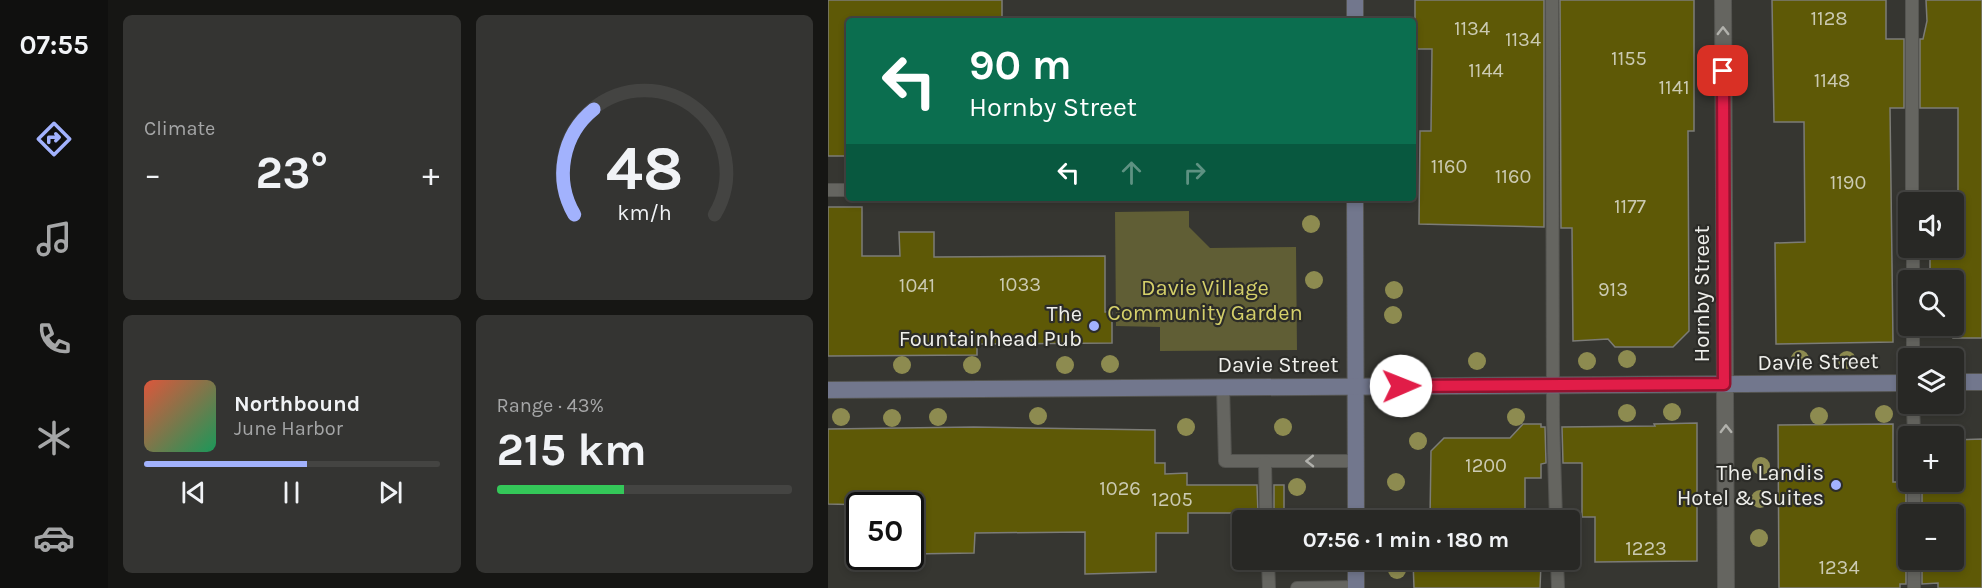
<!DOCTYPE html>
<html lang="en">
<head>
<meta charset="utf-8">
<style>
  :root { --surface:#282825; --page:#343432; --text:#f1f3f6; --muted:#a5a6a7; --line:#444442; --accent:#a2b2fd }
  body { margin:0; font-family:Karla,sans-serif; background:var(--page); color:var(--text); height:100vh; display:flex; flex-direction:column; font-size:22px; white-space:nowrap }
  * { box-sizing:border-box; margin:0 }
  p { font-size:20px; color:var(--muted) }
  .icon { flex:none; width:33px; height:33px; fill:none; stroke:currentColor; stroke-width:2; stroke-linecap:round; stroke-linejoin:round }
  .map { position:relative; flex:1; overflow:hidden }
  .side { display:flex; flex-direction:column; gap:15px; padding:15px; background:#161614; width:720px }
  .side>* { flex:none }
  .guide { position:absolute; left:18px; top:18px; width:570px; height:183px; border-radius:6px; box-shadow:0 3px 9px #0003,0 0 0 2px var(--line); background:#0b6e4f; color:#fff; overflow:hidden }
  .fabs { position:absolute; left:1070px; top:192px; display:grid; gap:12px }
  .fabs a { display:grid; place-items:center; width:66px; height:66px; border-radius:6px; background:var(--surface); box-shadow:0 3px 9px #0003,0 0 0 2px var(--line); font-size:30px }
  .speed { position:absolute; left:18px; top:492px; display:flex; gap:12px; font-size:30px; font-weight:700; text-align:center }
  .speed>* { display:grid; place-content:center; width:78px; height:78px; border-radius:50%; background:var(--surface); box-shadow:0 3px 9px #0003,0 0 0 2px var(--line); line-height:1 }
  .speed .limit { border:3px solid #111; border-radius:9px; background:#fff; color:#111 }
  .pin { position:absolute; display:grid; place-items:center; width:51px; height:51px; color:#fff; margin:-26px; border-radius:12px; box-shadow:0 3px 9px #0006 }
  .me { position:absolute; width:66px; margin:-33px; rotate:89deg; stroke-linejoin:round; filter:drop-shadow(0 0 4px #0008) }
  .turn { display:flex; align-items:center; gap:21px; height:126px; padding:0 24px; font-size:27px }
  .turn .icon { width:78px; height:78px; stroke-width:2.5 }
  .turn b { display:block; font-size:42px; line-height:51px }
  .lanes { display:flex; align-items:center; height:57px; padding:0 24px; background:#0003; justify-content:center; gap:30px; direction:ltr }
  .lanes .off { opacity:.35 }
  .big { font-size:45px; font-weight:700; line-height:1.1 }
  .side .card { flex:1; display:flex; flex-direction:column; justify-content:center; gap:9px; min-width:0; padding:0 21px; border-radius:9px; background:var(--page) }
  .side .dial { align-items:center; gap:0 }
  .dial svg { height:156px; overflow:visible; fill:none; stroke:var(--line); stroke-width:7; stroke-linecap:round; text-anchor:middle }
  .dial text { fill:var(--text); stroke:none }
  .song { display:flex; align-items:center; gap:18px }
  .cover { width:72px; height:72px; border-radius:9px; background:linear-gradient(135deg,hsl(10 70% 55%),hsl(150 70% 35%)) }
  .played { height:6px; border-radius:3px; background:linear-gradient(90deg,var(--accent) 55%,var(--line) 55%) }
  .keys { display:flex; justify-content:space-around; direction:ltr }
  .heat { display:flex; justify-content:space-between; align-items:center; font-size:33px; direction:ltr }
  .charge { height:9px; border-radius:4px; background:linear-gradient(90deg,#34c759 43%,var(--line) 0) }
  .side .tiles { flex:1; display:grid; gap:15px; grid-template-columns:repeat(2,1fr) }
  .trip { position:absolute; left:404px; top:510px; width:348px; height:60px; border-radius:6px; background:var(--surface); box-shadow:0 3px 9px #0003,0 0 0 2px var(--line); font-weight:700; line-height:60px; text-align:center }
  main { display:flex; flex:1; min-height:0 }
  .menu { display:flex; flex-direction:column; width:108px; justify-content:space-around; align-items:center; background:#10100f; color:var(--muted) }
  .menu .icon { width:42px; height:42px }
  .menu .active { color:var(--accent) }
  .menu b { font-size:27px; color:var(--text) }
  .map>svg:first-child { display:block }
  .green { fill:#605e35 }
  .building { fill:#5e5906; stroke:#7c7c77; stroke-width:1.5 }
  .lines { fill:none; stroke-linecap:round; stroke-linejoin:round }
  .service-casing { stroke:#545450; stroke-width:14 }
  .tertiary-casing { stroke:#545450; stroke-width:18 }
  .secondary-casing { stroke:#545450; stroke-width:18 }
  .service { stroke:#656560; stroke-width:12 }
  .tertiary { stroke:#656560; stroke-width:16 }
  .secondary { stroke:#72778d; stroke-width:16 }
  .tree { fill:#8d8b50 }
  .oneway { stroke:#b1b1ac }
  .route-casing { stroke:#92132f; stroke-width:15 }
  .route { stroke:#e11d48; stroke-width:10 }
  .poi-dot { fill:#a2b2fd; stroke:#2c2c28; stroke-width:2 }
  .labels { text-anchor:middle; stroke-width:4.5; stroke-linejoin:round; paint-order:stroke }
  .number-label { font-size:20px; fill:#cbcab2 }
  .park-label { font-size:22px; fill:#d5d06a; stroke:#2c2c28 }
  .street-label { font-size:22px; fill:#efefeb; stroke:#2c2c28 }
  .poi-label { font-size:22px; fill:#efefeb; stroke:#2c2c28; text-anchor:end }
</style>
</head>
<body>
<main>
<nav class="menu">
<b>07:55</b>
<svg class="icon active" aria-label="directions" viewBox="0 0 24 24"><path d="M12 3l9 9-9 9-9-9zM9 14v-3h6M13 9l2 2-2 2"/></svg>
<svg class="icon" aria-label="music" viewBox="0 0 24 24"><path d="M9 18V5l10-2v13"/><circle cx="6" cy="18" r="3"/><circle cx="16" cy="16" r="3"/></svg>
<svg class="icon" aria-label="phone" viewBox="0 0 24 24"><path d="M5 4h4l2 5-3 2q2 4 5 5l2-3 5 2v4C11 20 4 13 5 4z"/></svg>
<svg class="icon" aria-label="climate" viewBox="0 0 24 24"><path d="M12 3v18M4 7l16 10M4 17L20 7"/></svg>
<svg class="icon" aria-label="car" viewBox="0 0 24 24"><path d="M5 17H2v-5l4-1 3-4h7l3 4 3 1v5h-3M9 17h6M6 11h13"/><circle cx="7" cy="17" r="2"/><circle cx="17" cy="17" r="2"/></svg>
</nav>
<section class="side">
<div class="tiles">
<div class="card"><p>Climate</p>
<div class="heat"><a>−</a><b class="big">23°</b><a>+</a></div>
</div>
<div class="card dial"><svg viewBox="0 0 100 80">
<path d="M14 69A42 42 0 1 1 86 69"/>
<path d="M14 69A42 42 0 0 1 24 15" stroke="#a2b2fd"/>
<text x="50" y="56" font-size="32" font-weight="700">48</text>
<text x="50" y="72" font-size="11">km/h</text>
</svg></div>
<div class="card">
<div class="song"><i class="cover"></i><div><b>Northbound</b><p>June Harbor</p></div></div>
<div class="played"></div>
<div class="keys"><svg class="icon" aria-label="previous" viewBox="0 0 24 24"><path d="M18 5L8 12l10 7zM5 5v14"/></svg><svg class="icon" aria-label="pause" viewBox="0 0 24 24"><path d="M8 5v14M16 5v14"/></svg><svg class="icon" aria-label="next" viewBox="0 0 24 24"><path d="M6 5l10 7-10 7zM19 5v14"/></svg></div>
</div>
<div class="card"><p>Range · 43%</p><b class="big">215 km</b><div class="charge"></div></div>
</div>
</section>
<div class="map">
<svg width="1154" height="588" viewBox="0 0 1154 588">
  <rect width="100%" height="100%" fill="#363631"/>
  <!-- green -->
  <polygon class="green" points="361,211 361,227 382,248 468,247 469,350 332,351 332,327 288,326 287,212"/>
  <!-- building -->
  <g class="building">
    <polygon points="0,0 174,0 174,21 21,21 21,156 0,156"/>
    <polygon points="587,0 716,0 716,227 591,224 592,131 603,131 604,49 587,49"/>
    <polygon points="732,0 866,0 866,131 860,131 861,331 845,347 787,347 780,339 745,341 744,228 733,228"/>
    <polygon points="944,0 1058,0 1058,39 1076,39 1076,108 1062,108 1065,342 948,344 947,243 977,242 976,122 946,122"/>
    <polygon points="1098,0 1154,0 1154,338 1125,338 1125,280 1102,280 1102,248 1125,248 1125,238 1130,238 1130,108 1092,108 1092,39 1095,39 1099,21"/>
    <polygon points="0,207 34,207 34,256 72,256 71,232 106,232 106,257 277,256 277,312 284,312 284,343 149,344 149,355 0,356"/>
    <polygon points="869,423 869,561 767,562 767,517 754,517 754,463 735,463 734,427 827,426 826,424"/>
    <polygon points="695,424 713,424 713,427 717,427 718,463 713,464 713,478 697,478 697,520 602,520 603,451 616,438 682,438"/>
    <polygon points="1065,424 1065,482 1078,482 1078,514 1072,514 1072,560 1078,560 1078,584 1072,584 1072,588 951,588 950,425"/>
    <polygon points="146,427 327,430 327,463 337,463 337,474 359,473 359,485 429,485 430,513 360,513 360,533 328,533 328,572 257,574 257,532 147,533 146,553 82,554 82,506 0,504 0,429"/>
    <polygon points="1154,439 1154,588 1110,588 1110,583 1094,584 1094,560 1125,560 1125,514 1094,514 1094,482 1125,482 1125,440"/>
    <rect x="446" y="485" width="10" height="28"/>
    <polygon points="585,560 685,560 685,563 713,563 712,588 586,588"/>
  </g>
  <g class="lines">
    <!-- service casing -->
    <g class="service-casing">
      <g id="service">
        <polyline points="724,0 725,419 728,520"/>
        <polyline points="1084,0 1084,202"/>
        <polyline points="0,190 21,190"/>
        <polyline points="1085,248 1085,280"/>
        <polyline points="1085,326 1085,358"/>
        <polyline points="395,387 397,461 528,461"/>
        <polyline points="1085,404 1086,436"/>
        <polyline points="437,462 438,520"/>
        <polyline points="1086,482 1086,514"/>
        <polyline points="440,560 441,588"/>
        <polyline points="729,560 730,588"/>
        <polyline points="1086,560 1086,588"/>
        <polyline points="469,588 529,587"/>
      </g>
    </g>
    <!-- tertiary casing -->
    <g class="tertiary-casing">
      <polyline id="tertiary" points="895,0 898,588"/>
    </g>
    <!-- secondary casing -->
    <g class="secondary-casing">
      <g id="secondary">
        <polyline points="527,0 527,21"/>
        <polyline points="527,198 528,520"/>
        <polyline points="1125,382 1154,382"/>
        <polyline points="0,390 1080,383"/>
        <polyline points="528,560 528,588"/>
      </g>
    </g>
    <!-- service -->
    <use href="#service" class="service"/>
    <!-- tertiary -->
    <use href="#tertiary" class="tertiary"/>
    <!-- secondary -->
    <use href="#secondary" class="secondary"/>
  </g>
  <!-- trees -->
  <g class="tree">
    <circle cx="483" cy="224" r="9"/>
    <circle cx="486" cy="280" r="9"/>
    <circle cx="566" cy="290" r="9"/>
    <circle cx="565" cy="315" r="9"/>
    <circle cx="799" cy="359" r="9"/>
    <circle cx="972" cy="359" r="9"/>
    <circle cx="1019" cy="360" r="9"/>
    <circle cx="649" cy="361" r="9"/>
    <circle cx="759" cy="361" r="9"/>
    <circle cx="282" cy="364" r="9"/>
    <circle cx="74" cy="365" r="9"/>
    <circle cx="144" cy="365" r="9"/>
    <circle cx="237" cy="365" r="9"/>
    <circle cx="844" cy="412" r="9"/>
    <circle cx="799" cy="413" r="9"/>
    <circle cx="1056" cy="414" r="9"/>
    <circle cx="210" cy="416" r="9"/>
    <circle cx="991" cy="416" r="9"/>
    <circle cx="13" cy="417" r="9"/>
    <circle cx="110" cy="417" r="9"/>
    <circle cx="688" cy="417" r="9"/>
    <circle cx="64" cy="418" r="9"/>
    <circle cx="358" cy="427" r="9"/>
    <circle cx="455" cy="427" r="9"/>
    <circle cx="590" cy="441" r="9"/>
    <circle cx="933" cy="466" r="9"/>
    <circle cx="568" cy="482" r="9"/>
    <circle cx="469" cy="487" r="9"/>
    <circle cx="932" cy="499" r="9"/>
    <circle cx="931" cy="538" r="9"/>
    <circle cx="569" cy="570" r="9"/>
  </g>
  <!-- one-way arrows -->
  <defs><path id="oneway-chevron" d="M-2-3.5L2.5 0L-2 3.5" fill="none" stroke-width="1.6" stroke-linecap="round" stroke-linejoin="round" transform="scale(1.5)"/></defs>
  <g class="oneway">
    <use href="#oneway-chevron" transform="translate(895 31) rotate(-90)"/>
    <use href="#oneway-chevron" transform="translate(898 429) rotate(-91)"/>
    <use href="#oneway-chevron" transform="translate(482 461) rotate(179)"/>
  </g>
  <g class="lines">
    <!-- route casing -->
    <g class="route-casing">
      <polyline id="route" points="573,386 896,384 895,71"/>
    </g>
    <!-- route -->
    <use href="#route" class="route"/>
  </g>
  <!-- markers -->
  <g class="poi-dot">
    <circle cx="266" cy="326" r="6"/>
    <circle cx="1008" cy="485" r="6"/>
  </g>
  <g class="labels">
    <!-- number labels -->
    <g class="number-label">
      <text x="1001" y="25">1128</text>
      <text x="644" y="35">1134</text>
      <text x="695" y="46">1134</text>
      <text x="801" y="65">1155</text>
      <text x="658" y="77">1144</text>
      <text x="1004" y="87">1148</text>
      <text x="846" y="94">1141</text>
      <text x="621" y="173">1160</text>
      <text x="685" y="183">1160</text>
      <text x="1020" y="189">1190</text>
      <text x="802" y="213">1177</text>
      <text x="192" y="291">1033</text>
      <text x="89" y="292">1041</text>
      <text x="785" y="296">913</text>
      <text x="658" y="472">1200</text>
      <text x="292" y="495">1026</text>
      <text x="344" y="506">1205</text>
      <text x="818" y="555">1223</text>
      <text x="1011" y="574">1234</text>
    </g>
    <!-- park labels -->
    <g class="park-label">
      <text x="377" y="295">Davie Village<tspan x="377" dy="25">Community Garden</tspan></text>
    </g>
    <!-- street labels -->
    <g class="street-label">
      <text transform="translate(873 294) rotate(-90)" y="8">Hornby Street</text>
      <text transform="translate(990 361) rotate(-1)" y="8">Davie Street</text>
      <text x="450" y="372">Davie Street</text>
    </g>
    <!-- poi labels -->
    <g class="poi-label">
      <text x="254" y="321">The<tspan x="254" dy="25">Fountainhead Pub</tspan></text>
      <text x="996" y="480">The Landis<tspan x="996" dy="25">Hotel &amp; Suites</tspan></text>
    </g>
  </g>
</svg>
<div class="fabs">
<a><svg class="icon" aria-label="sound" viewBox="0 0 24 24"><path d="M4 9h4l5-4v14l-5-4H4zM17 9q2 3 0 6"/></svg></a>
<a><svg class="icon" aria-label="search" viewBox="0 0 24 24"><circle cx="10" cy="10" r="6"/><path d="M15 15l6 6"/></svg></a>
<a><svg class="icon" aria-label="layers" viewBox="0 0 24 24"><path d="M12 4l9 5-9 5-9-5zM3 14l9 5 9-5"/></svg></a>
<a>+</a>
<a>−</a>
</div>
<div class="speed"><div class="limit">50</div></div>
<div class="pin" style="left:895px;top:71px;background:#d93025"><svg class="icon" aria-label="arrive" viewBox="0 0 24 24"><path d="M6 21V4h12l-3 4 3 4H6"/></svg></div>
<svg class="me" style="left:573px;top:386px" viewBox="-20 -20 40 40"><circle r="19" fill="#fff"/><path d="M0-13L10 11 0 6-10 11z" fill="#e11d48"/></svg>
<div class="trip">07:56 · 1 min · 180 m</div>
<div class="guide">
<div class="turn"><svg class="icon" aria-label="left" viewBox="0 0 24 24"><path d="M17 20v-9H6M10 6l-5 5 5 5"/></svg><div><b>90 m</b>Hornby Street</div></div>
<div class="lanes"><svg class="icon" aria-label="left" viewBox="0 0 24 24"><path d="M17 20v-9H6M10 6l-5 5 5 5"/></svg><svg class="icon off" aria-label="ahead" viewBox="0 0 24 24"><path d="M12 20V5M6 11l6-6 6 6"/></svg><svg class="icon off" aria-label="right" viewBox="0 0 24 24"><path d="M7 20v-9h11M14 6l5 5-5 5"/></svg></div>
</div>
</div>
</main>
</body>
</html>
